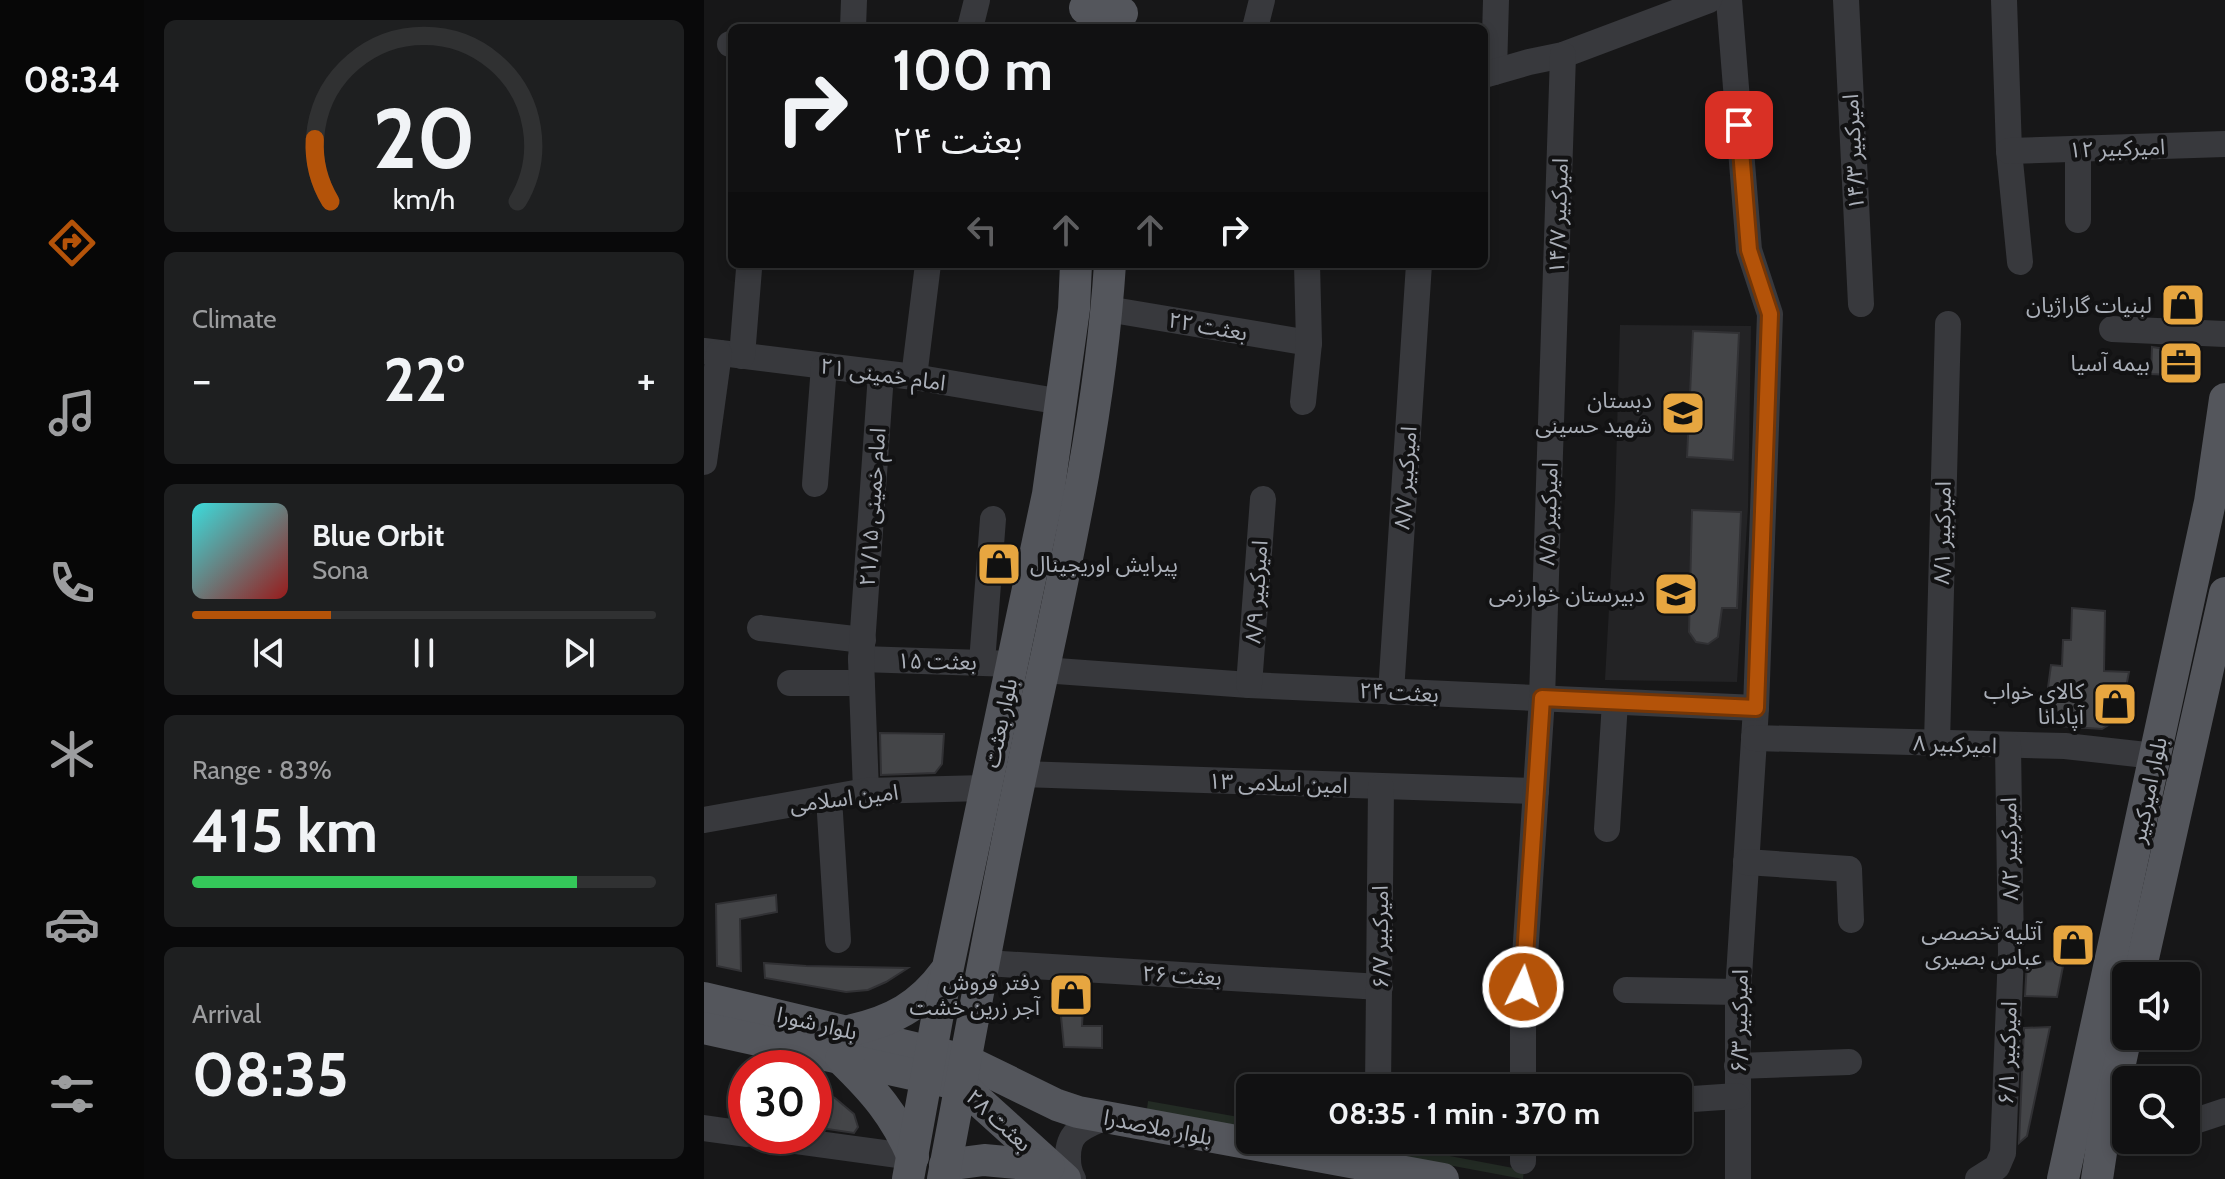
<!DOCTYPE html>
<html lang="en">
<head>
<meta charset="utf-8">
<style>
  :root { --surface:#111112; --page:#1e1f20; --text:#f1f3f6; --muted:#9c9d9f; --line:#303132; --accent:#b45309 }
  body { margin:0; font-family:Cabin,"Noto Sans Arabic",sans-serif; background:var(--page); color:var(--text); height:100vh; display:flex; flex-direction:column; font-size:30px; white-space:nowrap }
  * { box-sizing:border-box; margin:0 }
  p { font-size:26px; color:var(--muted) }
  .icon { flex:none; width:44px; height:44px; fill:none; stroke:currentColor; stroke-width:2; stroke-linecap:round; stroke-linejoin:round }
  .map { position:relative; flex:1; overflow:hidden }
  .sheet { display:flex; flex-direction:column; gap:20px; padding:20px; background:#09090a; width:560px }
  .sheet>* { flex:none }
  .top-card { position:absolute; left:24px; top:24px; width:760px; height:244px; border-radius:12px; box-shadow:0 4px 12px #0003,0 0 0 2px var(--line); background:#111112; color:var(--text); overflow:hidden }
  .fabs { position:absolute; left:1408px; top:962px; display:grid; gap:16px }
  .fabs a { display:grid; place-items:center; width:88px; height:88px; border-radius:12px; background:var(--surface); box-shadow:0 4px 12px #0003,0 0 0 2px var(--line); font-size:40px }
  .speed { position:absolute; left:24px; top:1050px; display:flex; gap:16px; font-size:40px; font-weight:700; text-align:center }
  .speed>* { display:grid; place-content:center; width:104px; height:104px; border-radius:50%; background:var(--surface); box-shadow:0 4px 12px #0003,0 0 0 2px var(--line); line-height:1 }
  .speed .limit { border:12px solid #d22; background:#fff; color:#111 }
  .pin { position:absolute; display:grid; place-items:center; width:68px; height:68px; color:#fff; margin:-34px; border-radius:16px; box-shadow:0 4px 12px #0006 }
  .me { position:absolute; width:88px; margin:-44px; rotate:4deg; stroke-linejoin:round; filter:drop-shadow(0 0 6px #0008) }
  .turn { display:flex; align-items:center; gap:28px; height:168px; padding:0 32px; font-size:36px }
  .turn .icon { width:104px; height:104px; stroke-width:2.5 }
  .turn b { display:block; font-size:56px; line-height:68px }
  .lanes { display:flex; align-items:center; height:76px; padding:0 32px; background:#0003; justify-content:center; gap:40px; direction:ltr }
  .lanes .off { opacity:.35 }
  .big { font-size:60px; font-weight:700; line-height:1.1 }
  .sheet .widget { flex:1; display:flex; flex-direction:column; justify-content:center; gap:12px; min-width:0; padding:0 28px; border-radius:12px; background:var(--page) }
  .sheet .dial { align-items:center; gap:0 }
  .dial svg { height:208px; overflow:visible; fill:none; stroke:var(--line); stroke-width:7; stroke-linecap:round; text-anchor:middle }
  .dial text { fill:var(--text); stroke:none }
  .song { display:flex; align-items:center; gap:24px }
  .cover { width:96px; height:96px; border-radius:12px; background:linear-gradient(135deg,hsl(180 70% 55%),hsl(0 70% 35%)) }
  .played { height:8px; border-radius:4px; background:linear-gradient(90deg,var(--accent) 30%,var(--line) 30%) }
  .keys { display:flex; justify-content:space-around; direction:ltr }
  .heat { display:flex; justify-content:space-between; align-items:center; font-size:44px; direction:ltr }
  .charge { height:12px; border-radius:6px; background:linear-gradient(90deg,#34c759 83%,var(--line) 0) }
  .trip { position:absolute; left:532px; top:1074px; width:456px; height:80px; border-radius:12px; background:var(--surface); box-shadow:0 4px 12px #0003,0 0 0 2px var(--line); font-weight:700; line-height:80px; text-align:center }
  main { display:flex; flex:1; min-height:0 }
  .tab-bar { display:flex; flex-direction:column; width:144px; justify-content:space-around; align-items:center; background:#070707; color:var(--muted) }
  .tab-bar .icon { width:56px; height:56px }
  .tab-bar .on { color:var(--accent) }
  .tab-bar b { font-size:36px; color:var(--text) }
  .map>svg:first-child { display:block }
  .built { fill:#232325 }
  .green { fill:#232b24 }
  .building { fill:#444548; stroke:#313134; stroke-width:2 }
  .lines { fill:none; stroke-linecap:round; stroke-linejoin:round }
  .minor { stroke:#38393d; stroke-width:26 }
  .major { stroke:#54565c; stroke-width:32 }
  .route-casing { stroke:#753606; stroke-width:20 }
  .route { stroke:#b45309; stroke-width:14 }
  .labels { text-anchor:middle; stroke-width:8; stroke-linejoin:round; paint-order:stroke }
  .street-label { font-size:22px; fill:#aaafb8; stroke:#121213 }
  .poi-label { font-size:22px; fill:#aaafb8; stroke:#121213; text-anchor:end }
</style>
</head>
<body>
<main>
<nav class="tab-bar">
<b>08:34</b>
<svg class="icon on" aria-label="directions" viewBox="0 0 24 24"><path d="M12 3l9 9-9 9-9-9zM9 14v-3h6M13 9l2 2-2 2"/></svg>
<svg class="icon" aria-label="music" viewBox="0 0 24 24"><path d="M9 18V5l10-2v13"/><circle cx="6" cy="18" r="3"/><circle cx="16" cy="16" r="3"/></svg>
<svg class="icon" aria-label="phone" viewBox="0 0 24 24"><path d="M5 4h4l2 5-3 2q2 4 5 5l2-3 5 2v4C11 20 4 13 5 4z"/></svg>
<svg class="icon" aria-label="climate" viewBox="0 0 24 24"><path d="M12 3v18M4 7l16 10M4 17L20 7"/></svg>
<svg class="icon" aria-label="car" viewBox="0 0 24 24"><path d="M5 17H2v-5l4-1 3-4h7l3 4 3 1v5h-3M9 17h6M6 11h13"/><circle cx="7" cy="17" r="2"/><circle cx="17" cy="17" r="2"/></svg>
<svg class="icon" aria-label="filters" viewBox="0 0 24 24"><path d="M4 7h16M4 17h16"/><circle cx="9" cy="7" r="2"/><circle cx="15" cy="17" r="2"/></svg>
</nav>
<section class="sheet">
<div class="widget dial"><svg viewBox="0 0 100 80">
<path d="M14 69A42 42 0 1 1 86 69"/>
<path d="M14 69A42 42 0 0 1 8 45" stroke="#b45309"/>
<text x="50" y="56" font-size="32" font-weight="700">20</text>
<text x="50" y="72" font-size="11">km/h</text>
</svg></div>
<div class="widget"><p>Climate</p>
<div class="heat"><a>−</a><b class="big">22°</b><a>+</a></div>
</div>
<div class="widget">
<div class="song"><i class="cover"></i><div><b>Blue Orbit</b><p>Sona</p></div></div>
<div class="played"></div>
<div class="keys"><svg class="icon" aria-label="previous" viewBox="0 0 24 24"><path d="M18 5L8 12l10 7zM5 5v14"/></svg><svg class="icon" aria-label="pause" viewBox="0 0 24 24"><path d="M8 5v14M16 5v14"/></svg><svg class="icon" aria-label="next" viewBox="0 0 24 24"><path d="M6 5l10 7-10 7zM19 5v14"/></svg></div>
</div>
<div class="widget"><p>Range · 83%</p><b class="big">415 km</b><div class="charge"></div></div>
<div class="widget"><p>Arrival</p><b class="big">08:35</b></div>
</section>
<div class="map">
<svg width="1521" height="1179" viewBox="0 0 1521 1179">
  <rect width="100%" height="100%" fill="#171718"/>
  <!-- built -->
  <polygon class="built" points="916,325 1047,326 1044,508 1033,682 901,680 911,501"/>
  <!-- green -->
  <g class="green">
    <polygon points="444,1101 546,1119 546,1128 443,1109"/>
    <polygon points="682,1144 820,1170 819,1179 680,1153"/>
  </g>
  <!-- building -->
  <g class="building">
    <polygon points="989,331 1035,333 1029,460 983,457"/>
    <polygon points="1448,347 1482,352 1485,359 1486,376 1447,374"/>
    <polygon points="988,510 1037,512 1033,608 1018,608 1014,637 1004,644 992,642 985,632"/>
    <polygon points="1368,608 1401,611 1400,671 1425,672 1416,718 1398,729 1339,725 1347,665 1358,666 1359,640 1367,640"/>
    <polygon points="176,733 240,734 238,764 231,773 177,775"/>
    <polygon points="72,895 73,912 36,919 37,971 13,966 12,904"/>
    <polygon points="1360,961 1353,997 1321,996 1323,962"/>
    <polygon points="60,963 102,966 204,968 182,982 164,990 142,992 61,978"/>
    <polygon points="354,986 380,987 378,1026 398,1026 398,1048 360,1047"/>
    <polygon points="1346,1027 1323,1136 1315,1143 1320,1028"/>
    <polygon points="110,1087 131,1098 150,1114 154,1127 150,1133 110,1127"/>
  </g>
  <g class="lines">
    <!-- minor -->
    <g class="minor">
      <polyline points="1025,0 1045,250 1066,314 1052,708 1034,992 1034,1179"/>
      <polyline points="1142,0 1157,304"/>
      <polyline points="1300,0 1305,151 1316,262"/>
      <polyline points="149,28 150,0"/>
      <polyline points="266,28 273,0"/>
      <polyline points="551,28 558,0"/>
      <polyline points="26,44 28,44"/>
      <polyline points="790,72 792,0"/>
      <polyline points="780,75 825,62 859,55 1005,0"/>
      <polyline points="1374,149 1374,220"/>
      <polyline points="1305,151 1521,144"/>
      <polyline points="403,309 605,343"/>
      <polyline points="1408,329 1521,334"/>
      <polyline points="0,351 210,377 358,402"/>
      <polyline points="38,356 45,269"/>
      <polyline points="210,377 224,264"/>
      <polyline points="599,402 605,343 603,264"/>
      <polyline points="0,462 15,353"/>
      <polyline points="111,484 120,366"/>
      <polyline points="56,628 159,640"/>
      <polyline points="157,659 309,664"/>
      <polyline points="278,662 289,519"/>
      <polyline points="339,670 545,685 1052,708"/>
      <polyline points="86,683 158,683"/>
      <polyline points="545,685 559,499"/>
      <polyline points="687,692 715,264"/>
      <polyline points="1050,738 1361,746 1451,756"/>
      <polyline points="1233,743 1244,324"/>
      <polyline points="317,774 832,791"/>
      <polyline points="162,791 157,659 177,374"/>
      <polyline points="125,798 134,940"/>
      <polyline points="0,820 162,791 281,788"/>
      <polyline points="903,829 911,702"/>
      <polyline points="1042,862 1145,869 1147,920"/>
      <polyline points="281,963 676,987"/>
      <polyline points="922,990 1034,992"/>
      <polyline points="1033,1066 1145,1062"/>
      <polyline points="674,1088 677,787"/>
      <polyline points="819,1088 819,987 838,698 859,55"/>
      <polyline points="974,1100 1033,1096"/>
      <polyline points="1482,1124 1521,1111"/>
      <polyline points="0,1128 42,1134"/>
      <polyline points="56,1136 209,1157"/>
      <polyline points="673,1140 674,1168"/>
      <polyline points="819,1140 819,1161"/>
      <path d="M 369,1179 C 365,1172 364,1167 364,1159 C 363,1131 379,1127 401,1117"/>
      <polyline points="1274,1179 1293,1167 1299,1153 1307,953 1304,745"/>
    </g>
    <!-- major -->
    <g class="major">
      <polyline points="381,8 418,13"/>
      <polyline points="1435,976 1521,593"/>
      <polyline points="0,998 261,1060 353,1105 374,1112 739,1179"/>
      <polyline points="0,1028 257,1085 361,1179"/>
      <path d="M 148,1030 C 188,1021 216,1006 241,972"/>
      <path d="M 137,1059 C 170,1091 191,1115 209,1157"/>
      <polyline points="241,1165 280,1160 345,1166"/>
      <polyline points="204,1179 233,1019 344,494 370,309 372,264"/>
      <path d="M 239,1179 C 265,1043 289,906 318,770 C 353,603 395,435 406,264"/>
      <polyline points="1359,1179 1506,502 1521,399"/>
      <polyline points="1393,1179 1399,1139 1422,1036"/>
    </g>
  </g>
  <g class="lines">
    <!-- route casing -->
    <g class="route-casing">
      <polyline id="route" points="819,987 838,698 1052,708 1066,314 1045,250 1035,125"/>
    </g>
    <!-- route -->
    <use href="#route" class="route"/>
  </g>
  <!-- icons -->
  <defs>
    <g id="shop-square" transform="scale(2.3)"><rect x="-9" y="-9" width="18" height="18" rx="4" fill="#e7a640" stroke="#121213"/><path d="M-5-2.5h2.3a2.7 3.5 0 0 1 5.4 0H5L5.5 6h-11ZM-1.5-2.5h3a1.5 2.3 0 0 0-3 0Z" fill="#111"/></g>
    <g id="office-square" transform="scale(2.3)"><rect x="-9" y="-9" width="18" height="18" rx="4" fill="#e7a640" stroke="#121213"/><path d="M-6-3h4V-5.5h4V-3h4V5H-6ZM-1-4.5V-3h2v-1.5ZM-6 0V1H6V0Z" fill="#111"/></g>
    <g id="school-square" transform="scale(2.3)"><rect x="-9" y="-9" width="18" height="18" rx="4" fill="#e7a640" stroke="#121213"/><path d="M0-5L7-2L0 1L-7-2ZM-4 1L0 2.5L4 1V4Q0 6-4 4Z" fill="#111"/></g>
  </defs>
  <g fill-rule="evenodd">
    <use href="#shop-square" x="1479" y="305"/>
    <use href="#office-square" x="1477" y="363"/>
    <use href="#school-square" x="979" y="413"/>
    <use href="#shop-square" x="295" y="564"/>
    <use href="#school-square" x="972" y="594"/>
    <use href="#shop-square" x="1411" y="704"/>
    <use href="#shop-square" x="1369" y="945"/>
    <use href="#shop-square" x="367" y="995"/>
  </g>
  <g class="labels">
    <!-- street labels -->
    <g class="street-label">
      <text transform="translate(1413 148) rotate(-2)" y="8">امیرکبیر ۱۲</text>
      <text transform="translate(1149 152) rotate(-93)" y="8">امیرکبیر ۱۴/۳</text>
      <text transform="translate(854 216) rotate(-88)" y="8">امیرکبیر ۱۴/۷</text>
      <text transform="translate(504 326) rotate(10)" y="8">بعثت ۲۲</text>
      <text transform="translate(179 374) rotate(8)" y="8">امام خمینی ۲۱</text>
      <text transform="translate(701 478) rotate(-86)" y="8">امیرکبیر ۸/۷</text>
      <text transform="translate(168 507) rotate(-86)" y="8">امام خمینی ۲۱/۱۵</text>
      <text transform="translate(844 514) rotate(-88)" y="8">امیرکبیر ۸/۵</text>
      <text transform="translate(1238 533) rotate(-89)" y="8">امیرکبیر ۸/۱</text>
      <text transform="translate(552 592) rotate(-86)" y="8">امیرکبیر ۸/۹</text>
      <text transform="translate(233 661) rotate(1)" y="8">بعثت ۱۵</text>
      <text transform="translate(695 692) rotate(3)" y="8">بعثت ۲۴</text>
      <text transform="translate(296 723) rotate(-78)" y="8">بلوار بعثت</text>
      <text transform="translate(1251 744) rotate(2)" y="8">امیرکبیر ۸</text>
      <text transform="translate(574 783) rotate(2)" y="8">امین اسلامی ۱۳</text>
      <text transform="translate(1444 790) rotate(-78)" y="8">بلوار امیرکبیر</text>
      <text transform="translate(140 798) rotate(-7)" y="8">امین اسلامی</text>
      <text transform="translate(1305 849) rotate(-91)" y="8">امیرکبیر ۸/۲</text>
      <text transform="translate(676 937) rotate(-90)" y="8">امیرکبیر ۶/۷</text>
      <text transform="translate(478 975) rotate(3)" y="8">بعثت ۲۶</text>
      <text transform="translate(1035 1021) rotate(-89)" y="8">امیرکبیر ۶/۳</text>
      <text transform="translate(113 1023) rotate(13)" y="8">بلوار شورا</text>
      <text transform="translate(1303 1053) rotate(-88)" y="8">امیرکبیر ۶/۱</text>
      <text transform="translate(295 1120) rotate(43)" y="8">بعثت ۲۸</text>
      <text transform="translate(454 1127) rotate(11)" y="8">بلوار ملاصدرا</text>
    </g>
    <!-- poi labels -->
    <g class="poi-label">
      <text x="1448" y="313">لبنیات گاراژیان</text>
      <text x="1446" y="371">بیمه آسیا</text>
      <text x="948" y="408">دبستان<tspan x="948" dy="25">شهید حسینی</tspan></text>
      <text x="326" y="572" text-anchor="start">پیرایش اوریجینال</text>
      <text x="941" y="602">دبیرستان خوارزمی</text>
      <text x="1380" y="699">کالای خواب<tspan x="1380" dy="25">آپادانا</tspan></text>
      <text x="1338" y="940">آتلیه تخصصی<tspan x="1338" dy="25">عباس بصیری</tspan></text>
      <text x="336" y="990">دفتر فروش<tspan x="336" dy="25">آجر زرین خشت</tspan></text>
    </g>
  </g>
</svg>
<div class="fabs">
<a><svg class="icon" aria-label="sound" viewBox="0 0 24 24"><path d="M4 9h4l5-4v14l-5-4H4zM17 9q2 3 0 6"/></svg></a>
<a><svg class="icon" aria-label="search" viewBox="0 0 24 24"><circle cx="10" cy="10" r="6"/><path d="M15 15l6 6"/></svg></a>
</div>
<div class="speed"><div class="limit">30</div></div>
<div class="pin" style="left:1035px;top:125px;background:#d93025"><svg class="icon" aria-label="arrive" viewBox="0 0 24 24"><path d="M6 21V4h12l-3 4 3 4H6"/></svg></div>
<svg class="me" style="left:819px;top:987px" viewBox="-20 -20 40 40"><circle r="17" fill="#b45309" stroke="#fff" stroke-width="3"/><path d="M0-11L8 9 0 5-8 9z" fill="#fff"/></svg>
<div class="trip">08:35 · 1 min · 370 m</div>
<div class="top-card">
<div class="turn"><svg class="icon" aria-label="right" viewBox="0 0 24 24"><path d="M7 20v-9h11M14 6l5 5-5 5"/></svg><div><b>100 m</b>بعثت ۲۴</div></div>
<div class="lanes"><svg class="icon off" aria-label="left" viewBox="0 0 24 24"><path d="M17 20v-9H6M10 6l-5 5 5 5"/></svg><svg class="icon off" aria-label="ahead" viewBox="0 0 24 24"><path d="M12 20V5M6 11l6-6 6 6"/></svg><svg class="icon off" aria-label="ahead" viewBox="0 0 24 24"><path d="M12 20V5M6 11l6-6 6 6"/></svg><svg class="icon" aria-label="right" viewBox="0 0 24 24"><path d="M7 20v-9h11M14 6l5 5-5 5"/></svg></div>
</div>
</div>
</main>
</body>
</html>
